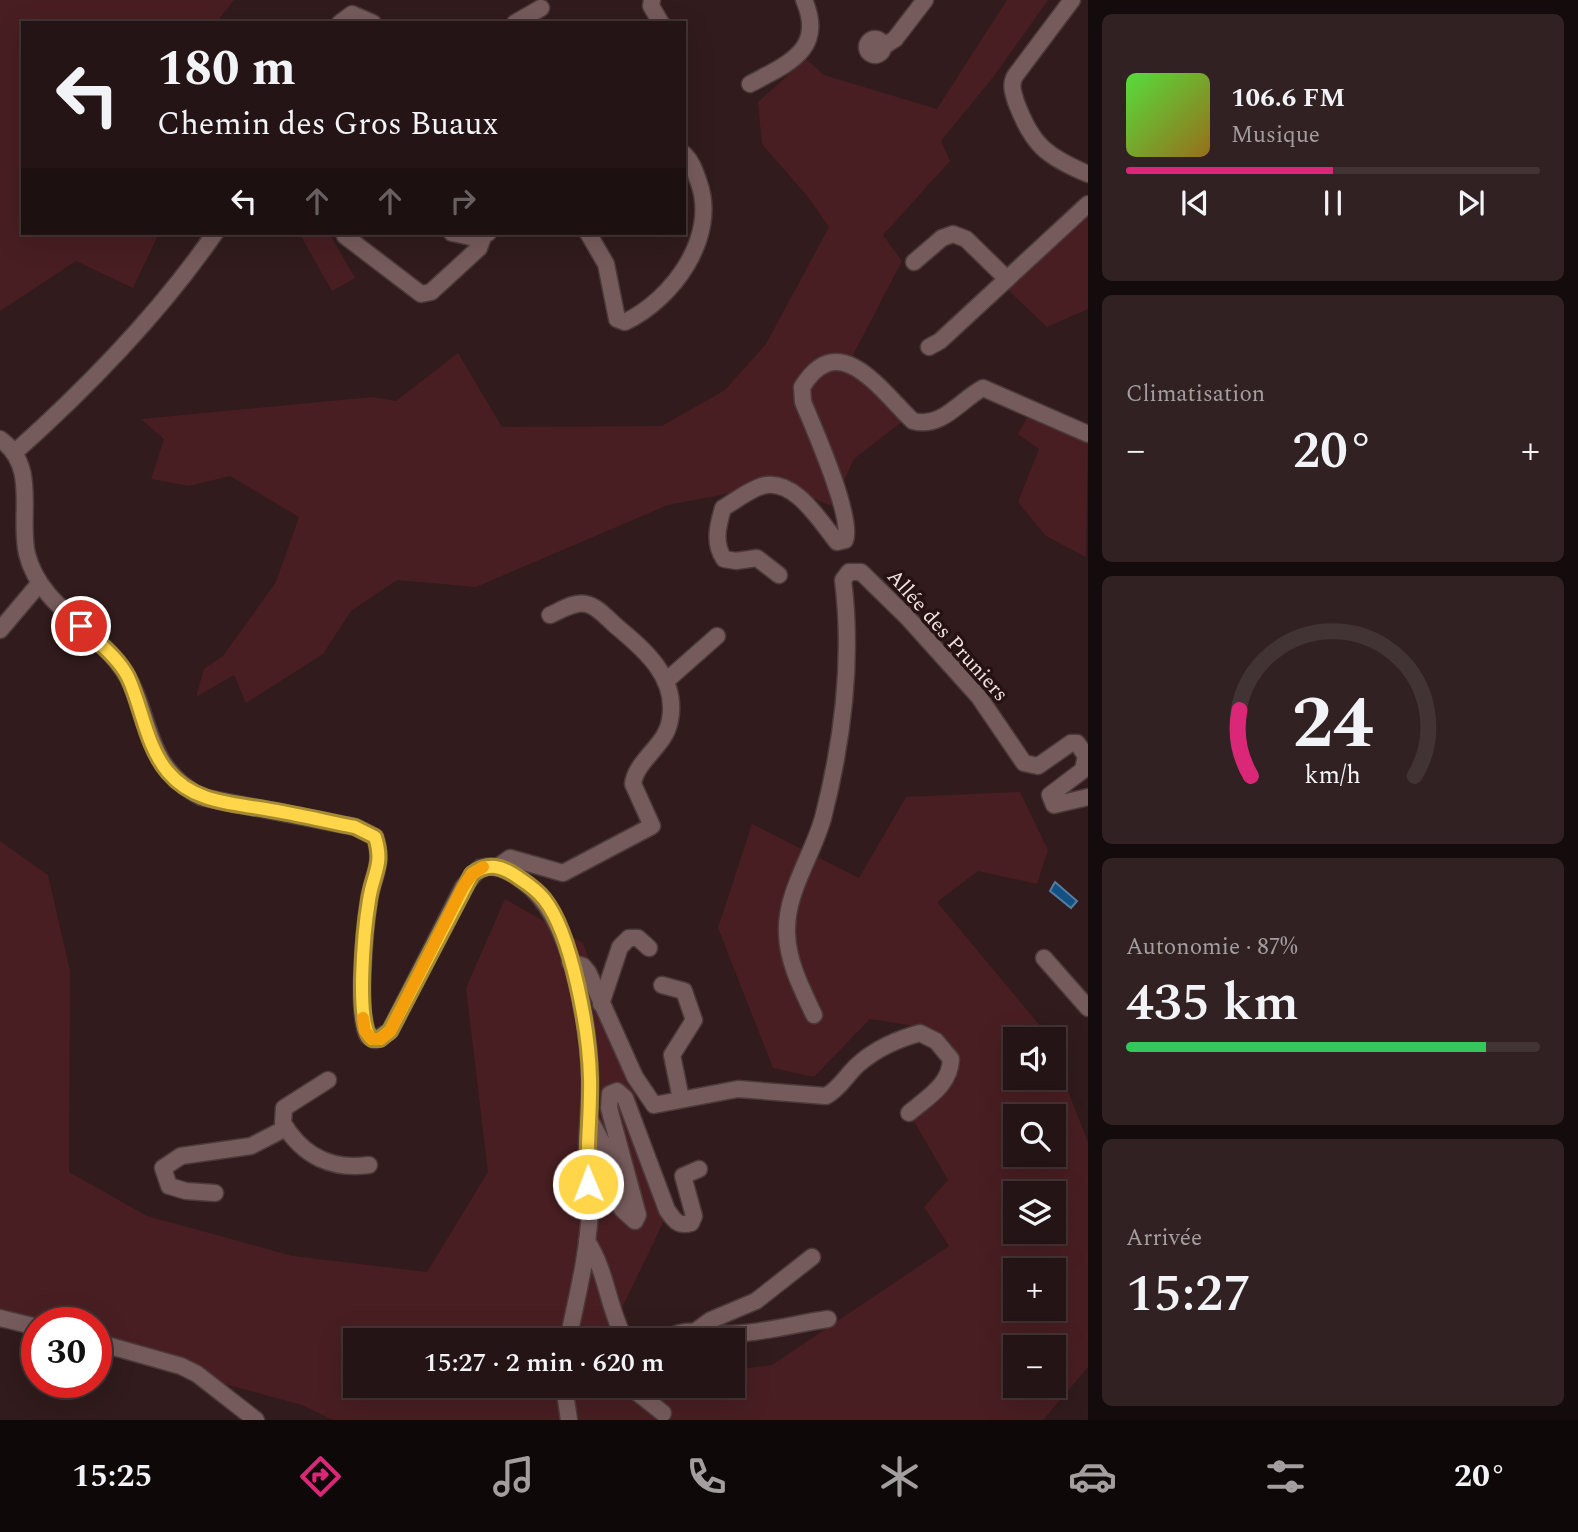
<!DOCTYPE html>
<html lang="fr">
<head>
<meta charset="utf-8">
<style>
  :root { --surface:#251415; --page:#312122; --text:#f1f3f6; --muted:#a39ea0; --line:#423334; --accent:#db2777 }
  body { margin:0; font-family:Spectral,serif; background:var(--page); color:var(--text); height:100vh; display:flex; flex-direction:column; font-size:26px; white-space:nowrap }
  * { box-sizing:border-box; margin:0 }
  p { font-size:23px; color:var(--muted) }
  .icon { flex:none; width:38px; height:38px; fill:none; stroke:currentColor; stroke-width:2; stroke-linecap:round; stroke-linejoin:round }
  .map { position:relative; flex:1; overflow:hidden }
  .sheet { display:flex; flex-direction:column; gap:14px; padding:14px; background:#140b0c; width:490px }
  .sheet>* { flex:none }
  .banner { position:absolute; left:21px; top:21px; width:665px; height:214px; border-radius:0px; box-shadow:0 7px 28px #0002,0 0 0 2px var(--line); background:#251415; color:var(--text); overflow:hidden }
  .controls { position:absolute; left:1003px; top:1027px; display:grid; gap:14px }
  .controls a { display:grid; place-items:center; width:63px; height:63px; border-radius:0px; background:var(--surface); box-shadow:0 7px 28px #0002,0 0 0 2px var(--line); font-size:35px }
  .speed { position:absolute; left:21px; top:1307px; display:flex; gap:14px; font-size:35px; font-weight:700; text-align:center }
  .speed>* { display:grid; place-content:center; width:91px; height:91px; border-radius:50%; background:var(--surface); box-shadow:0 7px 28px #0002,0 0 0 2px var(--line); line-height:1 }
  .speed .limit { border:10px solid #d22; background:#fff; color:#111 }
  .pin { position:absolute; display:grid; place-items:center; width:60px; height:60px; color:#fff; margin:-30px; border:4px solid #fff; border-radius:50%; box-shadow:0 2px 7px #0007 }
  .me { position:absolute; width:77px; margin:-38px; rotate:359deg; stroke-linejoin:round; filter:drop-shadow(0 0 5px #0008) }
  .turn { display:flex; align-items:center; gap:24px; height:147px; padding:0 21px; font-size:32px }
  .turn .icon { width:91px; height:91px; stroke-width:2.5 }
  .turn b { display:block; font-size:49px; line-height:60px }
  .lanes { display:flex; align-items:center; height:66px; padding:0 21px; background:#0003; justify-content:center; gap:35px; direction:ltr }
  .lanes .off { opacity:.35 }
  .big { font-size:52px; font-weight:600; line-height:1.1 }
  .sheet .widget { flex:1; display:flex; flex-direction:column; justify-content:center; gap:10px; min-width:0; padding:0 24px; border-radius:10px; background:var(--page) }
  .sheet .dial { align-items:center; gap:0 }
  .dial svg { height:182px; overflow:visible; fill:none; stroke:var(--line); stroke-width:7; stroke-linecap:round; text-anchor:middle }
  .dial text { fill:var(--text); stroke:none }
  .song { display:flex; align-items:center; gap:21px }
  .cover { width:84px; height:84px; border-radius:10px; background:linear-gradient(135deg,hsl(110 70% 55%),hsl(40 70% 35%)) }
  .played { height:7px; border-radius:4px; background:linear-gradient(90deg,var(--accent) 50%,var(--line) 50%) }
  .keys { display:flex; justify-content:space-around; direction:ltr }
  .heat { display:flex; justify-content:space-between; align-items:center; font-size:38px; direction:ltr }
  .charge { height:10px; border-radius:5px; background:linear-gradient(90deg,#34c759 87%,var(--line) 0) }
  .trip { position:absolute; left:343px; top:1328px; width:402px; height:70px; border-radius:0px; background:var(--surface); box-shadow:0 7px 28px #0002,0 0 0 2px var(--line); font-weight:600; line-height:70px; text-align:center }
  .tab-bar { display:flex; height:112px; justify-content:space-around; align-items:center; background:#0f0808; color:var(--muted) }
  .tab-bar .icon { width:49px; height:49px }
  .tab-bar .current { color:var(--accent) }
  .tab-bar b { font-size:32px; color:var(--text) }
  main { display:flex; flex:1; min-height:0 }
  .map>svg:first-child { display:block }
  .green { fill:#481e22; fill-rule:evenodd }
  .water { fill:#135184; stroke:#557ca0; stroke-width:2 }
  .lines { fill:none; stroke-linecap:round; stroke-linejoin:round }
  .minor-casing { stroke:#4c3a3b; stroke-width:19 }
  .minor { stroke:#765b5c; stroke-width:16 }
  .route-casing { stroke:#a68a30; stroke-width:18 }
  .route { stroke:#ffd54a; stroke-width:12 }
  .slow { stroke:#f59e0b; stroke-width:12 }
  .labels { text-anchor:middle; stroke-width:7; stroke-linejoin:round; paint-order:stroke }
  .street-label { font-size:21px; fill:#f0e0e0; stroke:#271213 }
</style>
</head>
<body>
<main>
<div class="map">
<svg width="1088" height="1420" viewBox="0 0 1088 1420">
  <rect width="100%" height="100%" fill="#311b1c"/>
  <!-- green -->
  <g class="green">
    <polygon points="0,0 234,0 216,23 23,23 23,233 159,233 133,288 76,261 0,311"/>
    <polygon points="1007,0 1048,0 994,76 941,141 950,161 883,235 902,261 853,355 904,420 854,459 832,506 779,484 668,505 476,587 397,580 351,611 323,654 246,703 234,675 196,697 204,669 223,656 276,582 299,517 230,476 189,486 151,479 164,439 141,419 373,397 396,401 458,353 502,427 662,426 725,390 766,344 829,227 808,197 762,144 758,102 806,59 824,75 937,109"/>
    <polygon points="1088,209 1088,309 1047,327 1005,287"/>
    <polygon points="307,233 329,233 355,278 332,291 301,236"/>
    <polygon points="1027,418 1044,418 1088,442 1086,557 1046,536 1018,502 1039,449 1018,434"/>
    <path d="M 1020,792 L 1048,850 L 1037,884 L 978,871 L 937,902 L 1042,1028 L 1047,1039 L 1015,1040 L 1015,1078 L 1054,1078 L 1054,1056 L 1088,1142 L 1088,1367 L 1043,1420 L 333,1420 L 302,1405 L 96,1349 L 96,1323 L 0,1323 L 0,841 L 48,875 L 70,971 L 69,1172 L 147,1216 L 293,1256 L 427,1272 L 488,1172 L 466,988 L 505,899 L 583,943 L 622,1049 L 662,1186 L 665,1219 L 617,1318 L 629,1340 L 355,1340 L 355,1386 L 733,1386 L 733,1370 L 772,1365 L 949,1246 L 924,1207 L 948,1180 L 911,1116 L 957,1079 L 934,1029 L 870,1019 L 814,1077 L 773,1068 L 718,928 L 752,824 L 859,878 L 906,797 ZM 1015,1116 L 1054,1116 L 1054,1155 L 1015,1155 ZM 1015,1194 L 1054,1194 L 1054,1232 L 1015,1232 ZM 1015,1270 L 1054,1270 L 1054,1309 L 1015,1309 ZM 1015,1348 L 1054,1348 L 1054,1386 L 1015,1386 Z"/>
  </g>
  <!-- water -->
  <polygon class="water" points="1055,882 1077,901 1071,908 1050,891"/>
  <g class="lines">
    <!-- minor casing -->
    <g class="minor-casing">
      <g id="minor">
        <polyline points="652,0 651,6 661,23"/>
        <path d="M 1072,0 L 1015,76 C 1010,85 1013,92 1016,102 C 1032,145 1046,156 1088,174"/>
        <polyline points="340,23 352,14 373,23"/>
        <polyline points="515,23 541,8"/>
        <circle cx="875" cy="47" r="8"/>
        <polyline points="884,46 895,39 925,0"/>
        <path d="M 750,84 C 787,64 826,50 804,0"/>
        <polyline points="452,233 471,237 488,233"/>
        <path d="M 588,233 L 606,264 L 617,319 L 625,322 C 673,299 718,237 699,183 C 695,172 693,163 684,154"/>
        <polyline points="345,236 421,294 431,292 479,248 484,234"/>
        <polyline points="914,262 942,238 953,234 966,239 1007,279"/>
        <polyline points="929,347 940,341 1088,204"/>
        <path d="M 0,439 C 39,466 18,516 27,554 C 40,605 90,625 119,664 C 155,712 139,762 201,797 L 355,827 L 375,837 C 384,865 373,874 369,900 C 365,925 356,1017 368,1036 L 375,1040 L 390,1031 L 463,887 L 480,868 C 498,863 509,871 523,881 C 572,917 588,1019 590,1077 C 591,1105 586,1134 587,1162 C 587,1178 590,1194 590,1209 C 588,1254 577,1297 568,1340"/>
        <path d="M 14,453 C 88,387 159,314 215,233"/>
        <path d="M 779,575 L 757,558 L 736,561 L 724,559 C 713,543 718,525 723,508 C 735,501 749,490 762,486 C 794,477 820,521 837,542 L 845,540 C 854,519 813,426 803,402 L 802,387 C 839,327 880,390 913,421 C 942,429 960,400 983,388 L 1088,434"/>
        <polyline points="0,630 39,584"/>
        <polyline points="666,681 717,636"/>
        <path d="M 499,866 L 510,858 L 563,873 L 652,826 L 633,784 C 636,760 666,746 670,720 C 678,678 645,650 616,626 C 607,618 597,606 586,604 C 574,601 560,611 550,615"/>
        <polyline points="1044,958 1088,1008"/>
        <path d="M 570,962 L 583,966 L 588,972 L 635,1077 L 654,1105 L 738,1089 L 826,1096 C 841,1088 848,1072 861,1062 C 879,1047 898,1039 920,1033 L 936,1041 L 951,1059 C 950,1085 928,1097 909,1113"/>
        <polyline points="662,985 684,991 694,1020 672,1055 681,1099"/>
        <polyline points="601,1004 620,947 629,938 638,938 649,948"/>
        <path d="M 814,1015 C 802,989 788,963 787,934 C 785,893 812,857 823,818 C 843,740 853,659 843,580 L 849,572 L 861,572 L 907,617 L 979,697 L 1024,763 L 1038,766 L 1071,743 L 1077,743 L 1086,756 L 1083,770 L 1050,795 L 1054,805 L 1088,797"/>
        <path d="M 328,1080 L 284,1108 L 283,1123 C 303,1157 333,1170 369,1165"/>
        <path d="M 590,1120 L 604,1146 L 622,1209 L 635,1221 L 638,1215 L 609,1108 L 610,1094 L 617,1091 L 625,1098 L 667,1210 C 674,1220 678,1227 691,1223 L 694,1216 L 683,1176 L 699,1169"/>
        <polyline points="215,1193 186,1191 169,1186 163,1168 181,1156 251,1146 286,1128"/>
        <path d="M 587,1241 C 607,1272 608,1308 625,1340"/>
        <polyline points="0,1318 37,1327"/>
        <polyline points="696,1331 711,1320 756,1301 812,1257"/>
        <path d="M 667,1340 C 682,1326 702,1334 720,1334 C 755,1335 793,1324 828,1319"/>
        <polyline points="96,1342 181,1366 197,1374 256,1420"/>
        <polyline points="564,1386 569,1420"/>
        <polyline points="629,1386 663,1413"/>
      </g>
    </g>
    <!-- minor -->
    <use href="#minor" class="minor"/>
  </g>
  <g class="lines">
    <!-- route casing -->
    <g class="route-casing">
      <path id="route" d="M 81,626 C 97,642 118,657 128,677 C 142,707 146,746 168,772 C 193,802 230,803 265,809 C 296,814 325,821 355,827 L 375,837 C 384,865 373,873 369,900 C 365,924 354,1025 372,1039 L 380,1039 L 390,1031 L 472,874 C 489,862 502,866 519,878 C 528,884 537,890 544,899 C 572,934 589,1032 590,1078 C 591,1113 586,1148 588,1184"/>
    </g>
    <!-- route -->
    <use href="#route" class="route"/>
    <!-- slow -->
    <polyline class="slow" points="363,1018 365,1031 372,1039 380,1039 390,1031 463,887 472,874 483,867"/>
  </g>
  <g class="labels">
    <!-- street labels -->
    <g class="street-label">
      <text transform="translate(948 635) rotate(48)" y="7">Allée des Pruniers</text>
    </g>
  </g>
</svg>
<div class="controls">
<a><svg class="icon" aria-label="sound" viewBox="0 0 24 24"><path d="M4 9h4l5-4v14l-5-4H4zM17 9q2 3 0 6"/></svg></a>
<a><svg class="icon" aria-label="search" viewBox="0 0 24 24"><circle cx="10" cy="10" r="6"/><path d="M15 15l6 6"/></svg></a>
<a><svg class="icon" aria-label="layers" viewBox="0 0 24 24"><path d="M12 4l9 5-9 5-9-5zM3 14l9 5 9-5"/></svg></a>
<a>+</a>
<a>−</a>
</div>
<div class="speed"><div class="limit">30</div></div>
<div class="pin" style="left:81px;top:626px;background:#d93025"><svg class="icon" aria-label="arrive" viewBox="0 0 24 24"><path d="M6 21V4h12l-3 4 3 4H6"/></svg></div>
<svg class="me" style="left:588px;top:1184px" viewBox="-20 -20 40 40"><circle r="17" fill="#ffd54a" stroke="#fff" stroke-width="3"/><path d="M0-11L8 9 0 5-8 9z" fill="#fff"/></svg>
<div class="trip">15:27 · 2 min · 620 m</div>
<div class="banner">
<div class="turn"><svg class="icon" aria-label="left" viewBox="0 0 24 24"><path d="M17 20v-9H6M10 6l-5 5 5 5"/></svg><div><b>180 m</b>Chemin des Gros Buaux</div></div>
<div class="lanes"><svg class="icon" aria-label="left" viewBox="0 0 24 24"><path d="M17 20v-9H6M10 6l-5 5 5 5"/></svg><svg class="icon off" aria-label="ahead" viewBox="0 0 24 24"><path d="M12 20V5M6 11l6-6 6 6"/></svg><svg class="icon off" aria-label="ahead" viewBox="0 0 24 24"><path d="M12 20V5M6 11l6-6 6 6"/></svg><svg class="icon off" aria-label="right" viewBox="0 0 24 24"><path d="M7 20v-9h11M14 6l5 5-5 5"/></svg></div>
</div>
</div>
<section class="sheet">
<div class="widget">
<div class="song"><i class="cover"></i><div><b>106.6 FM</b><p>Musique</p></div></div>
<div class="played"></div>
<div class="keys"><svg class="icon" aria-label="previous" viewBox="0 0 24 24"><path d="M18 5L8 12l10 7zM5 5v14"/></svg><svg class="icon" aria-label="pause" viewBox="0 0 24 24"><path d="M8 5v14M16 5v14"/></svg><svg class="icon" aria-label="next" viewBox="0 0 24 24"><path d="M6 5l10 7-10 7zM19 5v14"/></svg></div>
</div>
<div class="widget"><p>Climatisation</p>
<div class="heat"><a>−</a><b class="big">20°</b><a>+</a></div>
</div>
<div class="widget dial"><svg viewBox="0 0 100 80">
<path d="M14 69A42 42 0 1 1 86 69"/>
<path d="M14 69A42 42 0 0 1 9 40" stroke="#db2777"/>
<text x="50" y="56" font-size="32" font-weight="700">24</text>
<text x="50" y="72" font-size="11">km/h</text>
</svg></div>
<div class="widget"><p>Autonomie · 87%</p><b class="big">435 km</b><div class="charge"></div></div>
<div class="widget"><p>Arrivée</p><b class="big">15:27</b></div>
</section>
</main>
<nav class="tab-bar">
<b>15:25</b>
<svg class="icon current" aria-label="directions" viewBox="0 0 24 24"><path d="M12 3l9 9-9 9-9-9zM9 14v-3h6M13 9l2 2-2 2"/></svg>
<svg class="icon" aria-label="music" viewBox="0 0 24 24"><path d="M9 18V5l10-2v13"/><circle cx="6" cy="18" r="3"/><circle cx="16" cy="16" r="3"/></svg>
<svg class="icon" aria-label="phone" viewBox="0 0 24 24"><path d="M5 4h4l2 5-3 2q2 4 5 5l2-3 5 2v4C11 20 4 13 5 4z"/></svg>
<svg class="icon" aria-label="climate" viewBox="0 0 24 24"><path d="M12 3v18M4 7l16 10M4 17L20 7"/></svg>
<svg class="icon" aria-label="car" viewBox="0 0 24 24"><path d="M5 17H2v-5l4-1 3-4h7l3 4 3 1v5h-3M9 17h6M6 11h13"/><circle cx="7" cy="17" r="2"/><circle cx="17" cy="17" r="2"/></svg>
<svg class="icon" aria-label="filters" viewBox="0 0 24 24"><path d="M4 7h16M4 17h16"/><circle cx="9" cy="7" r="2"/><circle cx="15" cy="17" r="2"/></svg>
<b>20°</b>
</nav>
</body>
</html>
